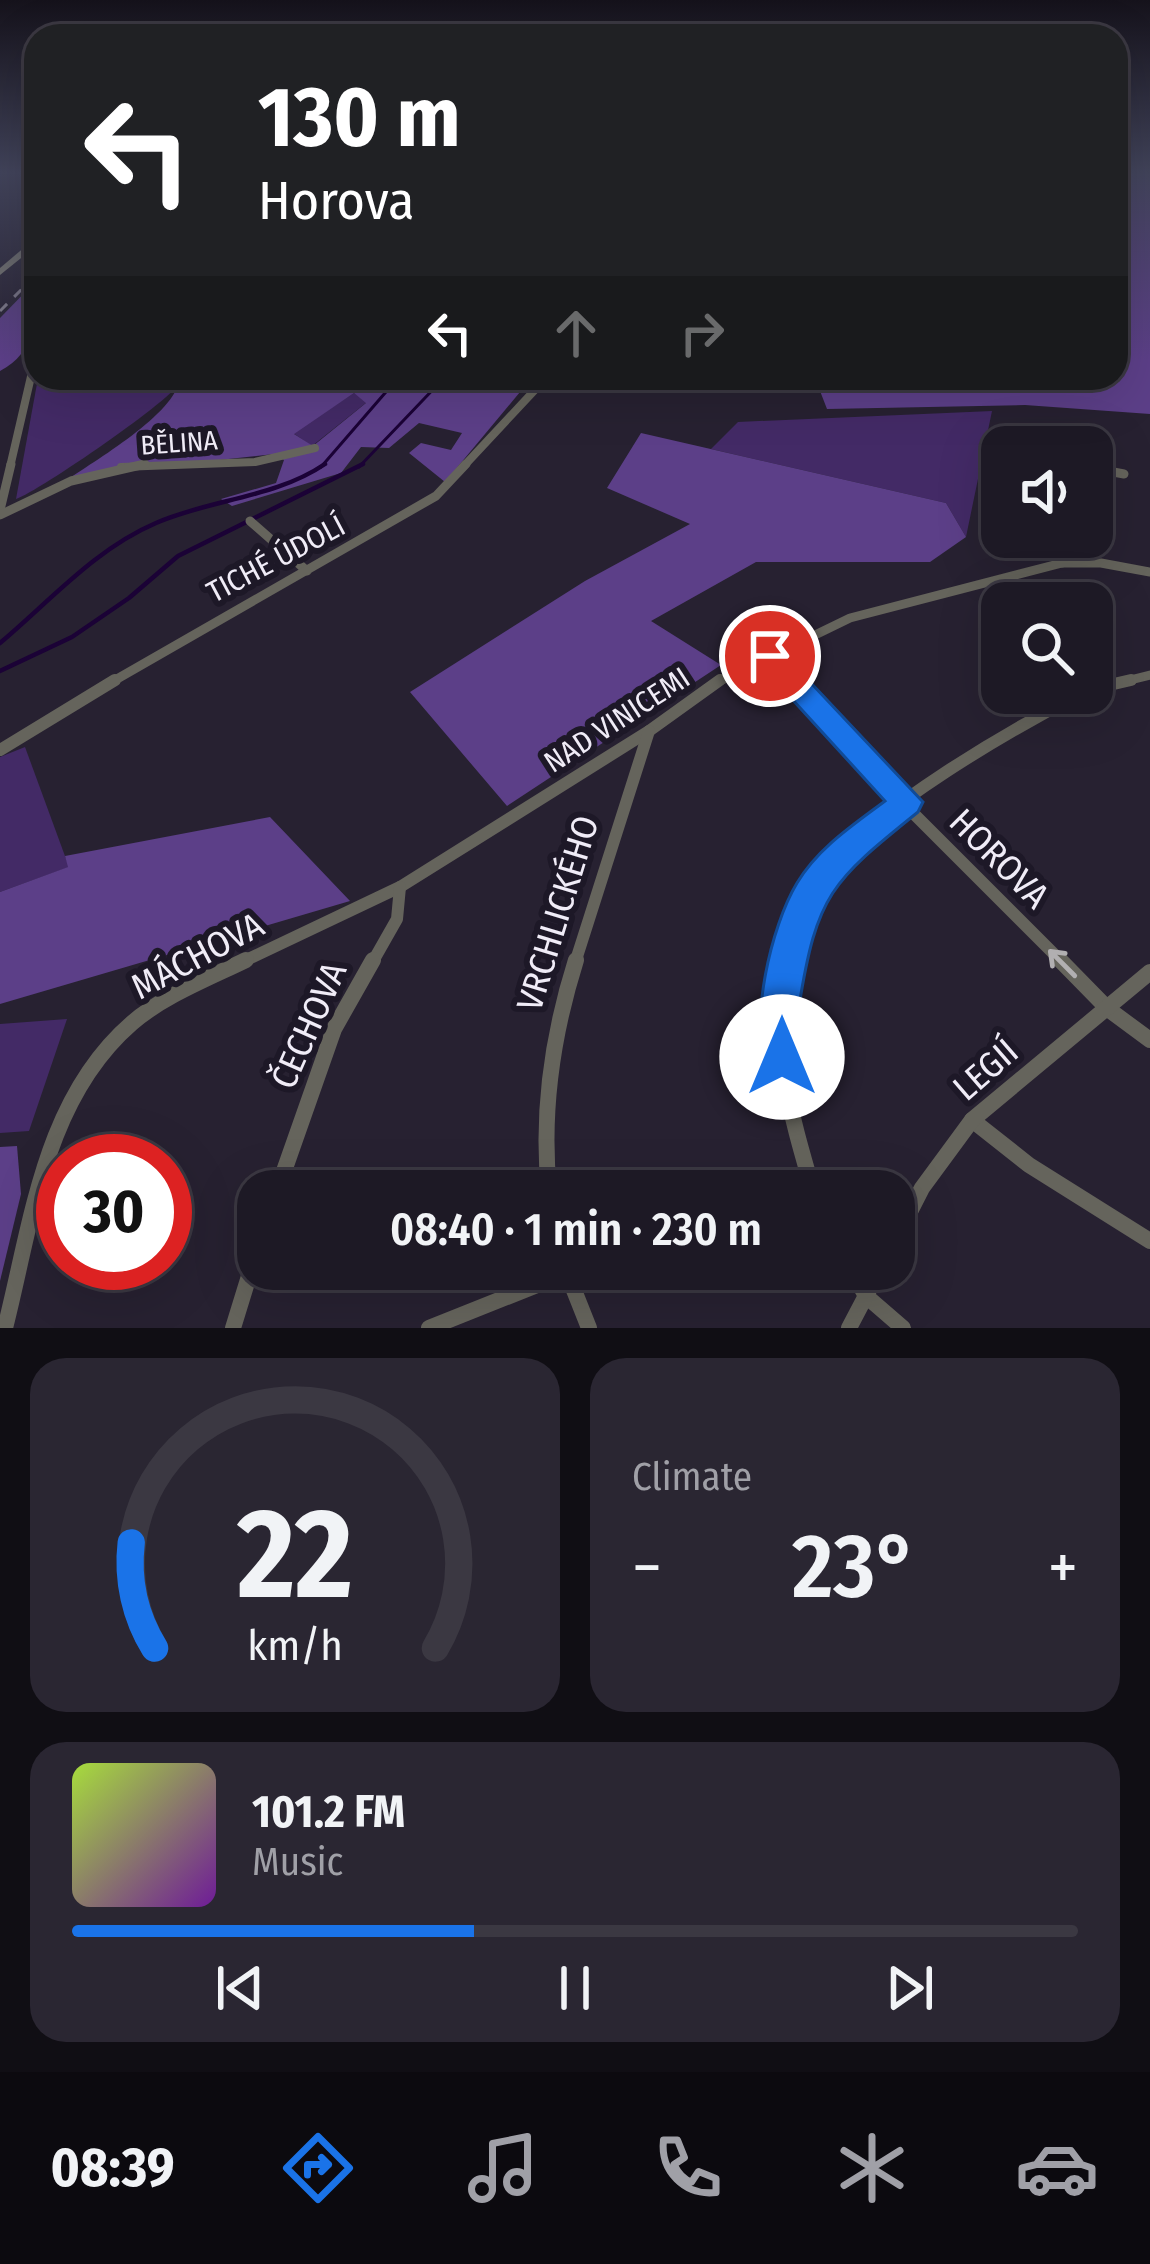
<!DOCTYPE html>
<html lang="en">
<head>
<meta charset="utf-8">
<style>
  :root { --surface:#1d1925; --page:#2a2632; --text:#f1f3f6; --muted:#a0a0a7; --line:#3b3842; --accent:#1a73e8 }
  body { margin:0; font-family:"Fira Sans Condensed",sans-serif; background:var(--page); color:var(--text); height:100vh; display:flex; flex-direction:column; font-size:45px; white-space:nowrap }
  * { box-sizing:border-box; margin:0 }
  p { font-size:39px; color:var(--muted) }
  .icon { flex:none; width:66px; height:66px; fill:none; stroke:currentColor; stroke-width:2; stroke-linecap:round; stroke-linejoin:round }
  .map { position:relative; height:1328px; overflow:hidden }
  .side { display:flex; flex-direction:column; gap:30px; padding:30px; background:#100e14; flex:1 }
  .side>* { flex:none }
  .banner { position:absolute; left:24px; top:24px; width:1104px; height:366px; border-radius:36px; box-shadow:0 12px 48px #0002,0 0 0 3px var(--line); background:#202124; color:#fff; overflow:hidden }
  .buttons { position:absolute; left:981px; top:426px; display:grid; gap:24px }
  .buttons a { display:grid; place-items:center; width:132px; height:132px; border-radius:24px; background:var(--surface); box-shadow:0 12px 48px #0002,0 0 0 3px var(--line); font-size:60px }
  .speed { position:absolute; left:36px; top:1134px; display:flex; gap:24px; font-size:60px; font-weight:700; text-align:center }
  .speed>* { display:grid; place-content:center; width:156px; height:156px; border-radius:50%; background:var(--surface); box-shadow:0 12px 48px #0002,0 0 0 3px var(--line); line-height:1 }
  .speed .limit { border:18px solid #d22; background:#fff; color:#111 }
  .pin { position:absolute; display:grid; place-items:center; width:102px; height:102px; color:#fff; margin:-51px; border:6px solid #fff; border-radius:50%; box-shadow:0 3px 12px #0007 }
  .me { position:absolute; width:132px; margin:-66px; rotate:0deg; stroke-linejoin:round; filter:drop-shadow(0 0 9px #0008) }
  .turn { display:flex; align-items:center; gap:42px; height:252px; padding:0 36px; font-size:54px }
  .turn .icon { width:156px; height:156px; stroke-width:2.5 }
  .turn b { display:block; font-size:84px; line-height:102px }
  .lanes { display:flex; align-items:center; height:114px; padding:0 36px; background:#0003; justify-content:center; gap:60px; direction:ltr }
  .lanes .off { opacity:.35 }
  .big { font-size:90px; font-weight:600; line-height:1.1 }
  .side .widget { flex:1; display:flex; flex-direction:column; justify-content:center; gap:18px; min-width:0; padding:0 42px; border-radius:36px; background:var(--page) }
  .side .dial { align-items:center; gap:0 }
  .dial svg { height:312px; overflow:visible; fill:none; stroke:var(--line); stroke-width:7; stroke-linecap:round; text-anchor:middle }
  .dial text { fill:var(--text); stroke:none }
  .song { display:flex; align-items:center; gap:36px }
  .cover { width:144px; height:144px; border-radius:18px; background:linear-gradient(135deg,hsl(80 70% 55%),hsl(280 70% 35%)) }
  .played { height:12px; border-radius:6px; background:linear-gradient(90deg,var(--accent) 40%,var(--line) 40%) }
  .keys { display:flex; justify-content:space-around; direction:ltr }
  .heat { display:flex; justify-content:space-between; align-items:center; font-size:66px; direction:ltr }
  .side .tiles { flex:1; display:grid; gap:30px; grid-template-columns:1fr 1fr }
  .widget:last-child { grid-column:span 2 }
  .trip { position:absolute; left:237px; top:1170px; width:678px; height:120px; border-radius:36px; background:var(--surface); box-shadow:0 12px 48px #0002,0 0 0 3px var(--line); font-weight:600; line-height:120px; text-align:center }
  .tabs { display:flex; height:192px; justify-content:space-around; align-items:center; background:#0c0a0f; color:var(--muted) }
  .tabs .icon { width:84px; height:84px }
  .tabs .active { color:var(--accent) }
  .tabs b { font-size:54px; color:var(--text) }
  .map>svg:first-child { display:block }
  .green { fill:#432a66 }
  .forest { fill:#5c3f88; fill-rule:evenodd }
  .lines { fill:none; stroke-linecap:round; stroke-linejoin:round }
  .stream-far1 { stroke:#1b0236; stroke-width:3 }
  .stream { stroke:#1b0236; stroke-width:4.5 }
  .street-far3 { stroke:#65645c; stroke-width:8 }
  .street-far2 { stroke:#65645c; stroke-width:9 }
  .street-far1 { stroke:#65645c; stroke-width:12 }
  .street { stroke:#65645c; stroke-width:16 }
  .secondary { fill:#8a897b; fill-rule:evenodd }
  .rail { stroke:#898492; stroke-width:3; stroke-dasharray:10 10; stroke-linecap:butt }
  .oneway { stroke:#b1afb1 }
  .route { fill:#1a73e8; stroke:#114b97; stroke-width:3 }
  .labels { text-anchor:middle; stroke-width:12; stroke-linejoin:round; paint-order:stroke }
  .far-street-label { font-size:27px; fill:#f0ecf7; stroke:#1d1827 }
  .street-label { font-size:30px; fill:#f0ecf7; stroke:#1d1827 }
  .near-street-label { font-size:36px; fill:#f0ecf7; stroke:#1d1827 }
</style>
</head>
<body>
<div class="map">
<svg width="1150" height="1328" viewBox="0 0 1150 1328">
  <rect width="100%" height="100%" fill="#272131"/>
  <!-- green -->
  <g class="green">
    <path d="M 38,378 L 180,378 L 182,380 C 175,398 39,491 16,499 Z"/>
    <polygon points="354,393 367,402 312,446 293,433"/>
    <polygon points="992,411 966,537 946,503 711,449 738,422"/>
    <polygon points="25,747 69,867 0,892 0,757"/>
    <polygon points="67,1019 29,1131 0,1133 0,1024"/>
  </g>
  <!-- forest -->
  <g class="forest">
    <polygon points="1116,174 1150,174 1150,414 1025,405 827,409 815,378 1116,378"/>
    <path d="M 36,281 C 36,319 36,352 0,371 L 0,318 Z"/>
    <path d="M 180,378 L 460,378 L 520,392 L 445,482 L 409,453 L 421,443 L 451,450 L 462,433 L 419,423 L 389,448 L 361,447 L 341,473 L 232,506 L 221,499 L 276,483 L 284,460 L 274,454 L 100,473 L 64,482 C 94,461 176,414 180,378 ZM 354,393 L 366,403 L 313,446 L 294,434 Z"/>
    <polygon points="641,433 946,503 966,537 930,562 756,562 651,621 721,665 507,806 410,692 585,581 690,524 607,488"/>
    <polygon points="270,817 350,901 0,1004 0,892 68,867 65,856"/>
    <polygon points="17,1146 21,1194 0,1281 0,1147"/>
  </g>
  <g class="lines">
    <!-- stream-far1 -->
    <g class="stream-far1">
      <polyline points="321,467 398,378"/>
      <polyline points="359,467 444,378"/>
    </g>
    <!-- stream -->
    <g class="stream">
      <path d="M 0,643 C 50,601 95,549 156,523 C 211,499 275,498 325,464"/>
      <polyline points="0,671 72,637 129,598 178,556 363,464"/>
    </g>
    <!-- street-far3 -->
    <g class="street-far3">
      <polyline points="10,467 36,355"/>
      <polyline points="121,467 255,462 315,448"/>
      <polyline points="463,467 546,378"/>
    </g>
    <!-- street-far2 -->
    <g class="street-far2">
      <polyline points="1092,468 1124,474"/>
      <polyline points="0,510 11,464"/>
      <polyline points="0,515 71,481 145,464"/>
      <polyline points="250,521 307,571"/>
      <polyline points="1062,563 1070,537"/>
      <polyline points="769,656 795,683"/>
      <polyline points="110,683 436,496 466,464"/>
      <polyline points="716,683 850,618 1062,563 1101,563 1150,572"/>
      <polyline points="1118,683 1150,675"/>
    </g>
    <!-- street-far1 -->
    <g class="street-far1">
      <polyline points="792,680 903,795 911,811 1063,963"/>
      <polyline points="1092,689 1131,680"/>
      <polyline points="0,750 115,680"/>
      <polyline points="240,963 400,887 649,731 720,680"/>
      <polyline points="372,963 397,919 400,887"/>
      <polyline points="575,963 649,731"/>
      <path d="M 785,963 C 792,930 805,898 826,871 C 874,809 1011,729 1083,693"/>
    </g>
    <!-- street -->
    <g class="street">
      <path d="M 786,960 C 770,1044 790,1112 813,1191"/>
      <polyline points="1060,960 1108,1009 1150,1040"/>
      <polyline points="972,1120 1029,1165 1150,1241"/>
      <polyline points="277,1191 334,1029 373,960"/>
      <path d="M 549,1191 C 541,1112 552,1036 576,960"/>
      <polyline points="894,1243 922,1188 972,1120 1150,972"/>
      <polyline points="851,1269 866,1296 903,1328"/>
      <polyline points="566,1270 589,1328"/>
      <path d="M 5,1328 C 32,1222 44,1099 132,1023 C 163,996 209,978 246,960"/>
      <polyline points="233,1328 258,1247"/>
      <polyline points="429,1328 567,1273"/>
      <polyline points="849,1328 880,1269"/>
    </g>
    <!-- secondary -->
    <polygon class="secondary" points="33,240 36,240 36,246 0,275 0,268"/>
    <!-- rail -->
    <polyline class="rail" points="0,311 36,275"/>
  </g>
  <!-- one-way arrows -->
  <defs><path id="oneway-shaft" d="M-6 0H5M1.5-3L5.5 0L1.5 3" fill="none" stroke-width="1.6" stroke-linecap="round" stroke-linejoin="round" transform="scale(3)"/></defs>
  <use class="oneway" href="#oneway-shaft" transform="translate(1062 963) rotate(-135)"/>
  <!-- sky -->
  <linearGradient id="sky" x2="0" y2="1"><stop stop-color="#15121b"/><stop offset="0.48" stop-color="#41435a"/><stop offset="1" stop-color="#41435a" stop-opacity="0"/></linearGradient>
  <rect width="1150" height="360" fill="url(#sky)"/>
  <!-- route -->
  <path class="route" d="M 770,646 L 779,649 L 923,802 L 918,812 C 831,882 817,894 799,1006 C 795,1029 805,1049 796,1071 L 782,1077 L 768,1071 C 748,1024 771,926 797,883 C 818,848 853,825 885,801 L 760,664 L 756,656 L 760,649 Z"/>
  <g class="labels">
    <!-- far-street labels -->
    <g class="far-street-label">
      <text transform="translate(179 443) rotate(-4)" y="9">BĚLINA</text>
    </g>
    <!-- street labels -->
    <g class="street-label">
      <text transform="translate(276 559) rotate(-28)" y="10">TICHÉ ÚDOLÍ</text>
      <text transform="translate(617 720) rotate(-33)" y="10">NAD VINICEMI</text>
    </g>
    <!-- near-street labels -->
    <g class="near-street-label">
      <text transform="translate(1000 858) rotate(45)" y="13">HOROVA</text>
      <text transform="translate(557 913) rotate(-73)" y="13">VRCHLICKÉHO</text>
      <text transform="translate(197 955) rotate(-28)" y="13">MÁCHOVA</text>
      <text transform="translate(308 1025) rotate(-66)" y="13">ČECHOVA</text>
      <text transform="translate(985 1069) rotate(-41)" y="13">LEGIÍ</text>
    </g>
  </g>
</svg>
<div class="buttons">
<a><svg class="icon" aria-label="sound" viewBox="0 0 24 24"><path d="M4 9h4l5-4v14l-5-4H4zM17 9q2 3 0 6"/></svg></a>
<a><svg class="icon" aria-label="search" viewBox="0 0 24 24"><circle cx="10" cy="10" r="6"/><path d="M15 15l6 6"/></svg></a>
</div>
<div class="speed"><div class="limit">30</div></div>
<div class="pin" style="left:770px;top:656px;background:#d93025"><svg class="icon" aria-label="arrive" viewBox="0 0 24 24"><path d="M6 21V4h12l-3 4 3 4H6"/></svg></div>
<svg class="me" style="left:782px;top:1057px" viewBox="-20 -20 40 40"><circle r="19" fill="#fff"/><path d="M0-13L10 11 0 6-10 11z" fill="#1a73e8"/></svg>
<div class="trip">08:40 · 1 min · 230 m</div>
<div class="banner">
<div class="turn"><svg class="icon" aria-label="left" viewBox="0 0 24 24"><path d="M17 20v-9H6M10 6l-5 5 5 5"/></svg><div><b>130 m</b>Horova</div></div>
<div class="lanes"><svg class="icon" aria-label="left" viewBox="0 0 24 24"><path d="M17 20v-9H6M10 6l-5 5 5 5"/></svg><svg class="icon off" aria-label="ahead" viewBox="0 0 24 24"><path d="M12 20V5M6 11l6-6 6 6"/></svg><svg class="icon off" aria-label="right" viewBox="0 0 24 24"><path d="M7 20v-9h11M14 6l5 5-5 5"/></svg></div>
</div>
</div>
<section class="side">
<div class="tiles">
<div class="widget dial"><svg viewBox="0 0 100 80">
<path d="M14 69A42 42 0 1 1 86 69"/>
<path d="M14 69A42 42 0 0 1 8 42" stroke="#1a73e8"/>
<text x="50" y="56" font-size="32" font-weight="700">22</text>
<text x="50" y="72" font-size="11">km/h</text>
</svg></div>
<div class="widget"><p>Climate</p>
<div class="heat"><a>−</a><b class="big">23°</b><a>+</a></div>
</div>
<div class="widget">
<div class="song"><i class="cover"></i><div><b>101.2 FM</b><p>Music</p></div></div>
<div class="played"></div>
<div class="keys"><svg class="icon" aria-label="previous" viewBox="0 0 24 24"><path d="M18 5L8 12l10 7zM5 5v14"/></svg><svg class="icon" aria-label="pause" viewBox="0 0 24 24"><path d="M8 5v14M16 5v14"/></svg><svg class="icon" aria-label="next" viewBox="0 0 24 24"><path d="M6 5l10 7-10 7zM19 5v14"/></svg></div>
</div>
</div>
</section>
<nav class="tabs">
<b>08:39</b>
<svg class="icon active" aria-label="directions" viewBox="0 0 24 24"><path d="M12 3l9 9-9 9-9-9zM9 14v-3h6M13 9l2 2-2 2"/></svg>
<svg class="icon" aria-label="music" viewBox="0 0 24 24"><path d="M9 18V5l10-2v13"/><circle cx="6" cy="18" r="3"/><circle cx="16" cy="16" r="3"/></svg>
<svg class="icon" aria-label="phone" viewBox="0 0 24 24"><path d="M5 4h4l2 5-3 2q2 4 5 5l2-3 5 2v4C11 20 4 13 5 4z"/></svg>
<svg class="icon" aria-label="climate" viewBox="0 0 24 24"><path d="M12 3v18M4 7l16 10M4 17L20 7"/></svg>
<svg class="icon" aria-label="car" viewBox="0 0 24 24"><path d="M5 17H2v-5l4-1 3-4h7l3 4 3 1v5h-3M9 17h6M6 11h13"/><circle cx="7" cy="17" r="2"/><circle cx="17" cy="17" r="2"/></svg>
</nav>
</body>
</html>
